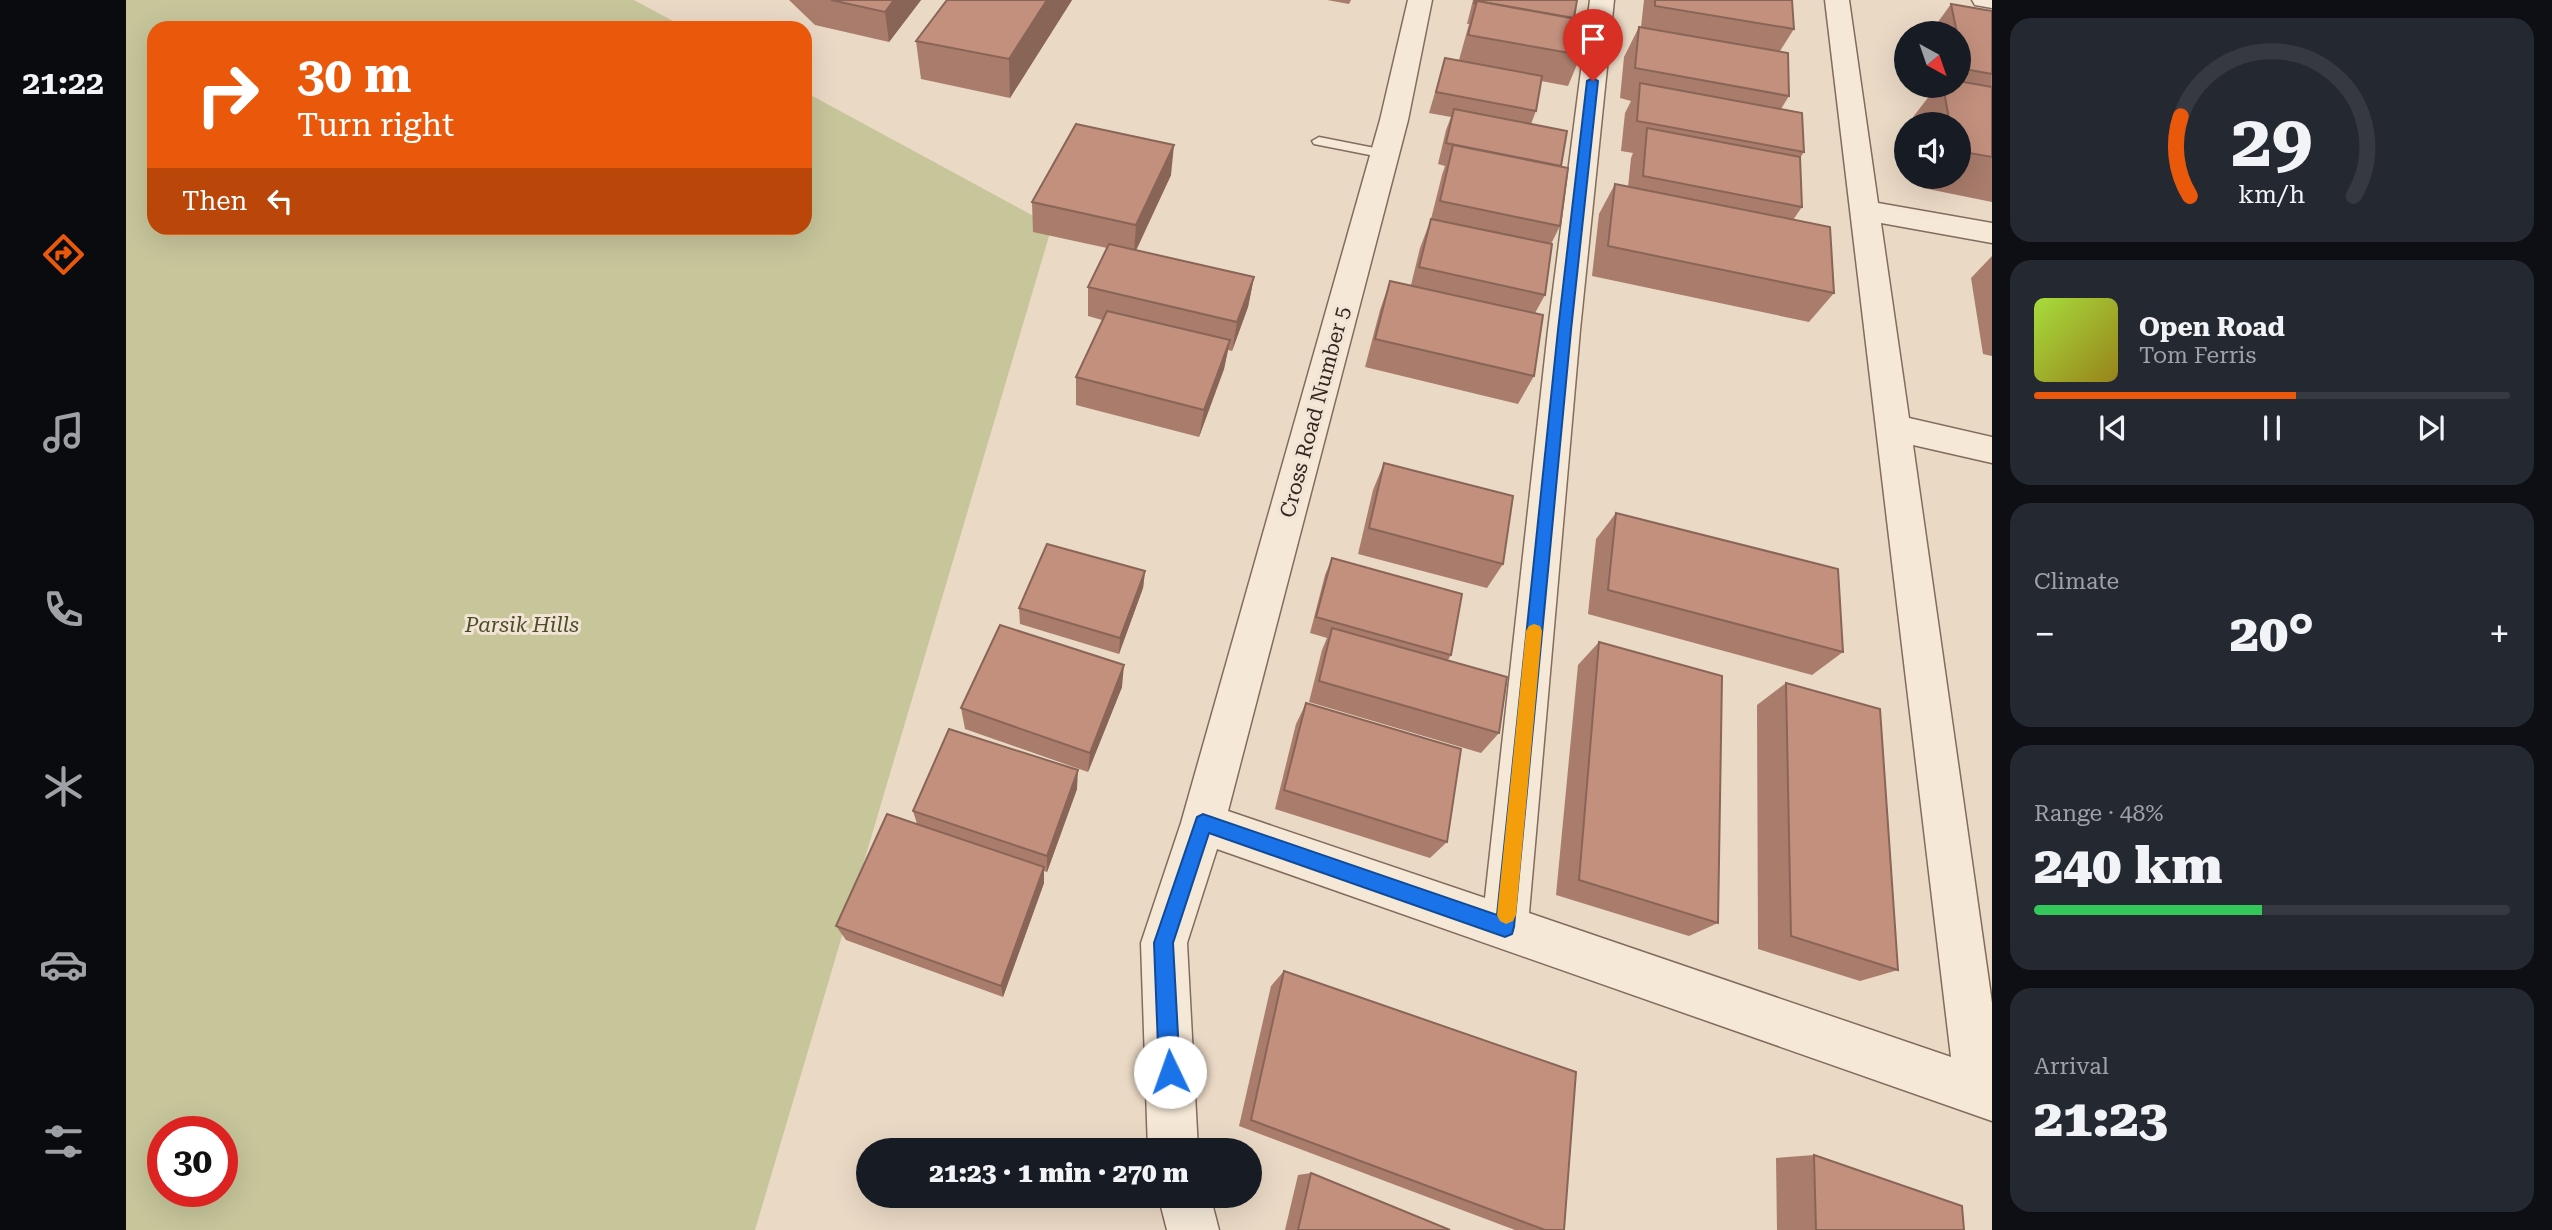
<!DOCTYPE html>
<html lang="en">
<head>
<meta charset="utf-8">
<style>
  :root { --surface:#171b24; --page:#242831; --text:#f1f3f6; --muted:#9ea1a6; --line:#363941; --accent:#ea580c }
  body { margin:0; font-family:"Roboto Serif",serif; background:var(--page); color:var(--text); height:100vh; display:flex; flex-direction:column; font-size:26px; white-space:nowrap }
  * { box-sizing:border-box; margin:0 }
  p { font-size:23px; color:var(--muted) }
  .icon { flex:none; width:38px; height:38px; fill:none; stroke:currentColor; stroke-width:2; stroke-linecap:round; stroke-linejoin:round }
  .map { position:relative; flex:1; overflow:hidden }
  .drawer { display:flex; flex-direction:column; gap:18px; padding:18px; background:#0d0f14; width:560px }
  .drawer>* { flex:none }
  .top-card { position:absolute; left:21px; top:21px; width:665px; height:214px; border-radius:21px; box-shadow:0 7px 28px #0002; background:#ea580c; color:#fff; overflow:hidden }
  .needle { width:46px; rotate:140deg }
  .fabs { position:absolute; left:1768px; top:21px; display:grid; gap:14px }
  .fabs a { display:grid; place-items:center; width:77px; height:77px; border-radius:50%; background:var(--surface); box-shadow:0 7px 28px #0002; font-size:35px }
  .speed { position:absolute; left:21px; top:1116px; display:flex; gap:14px; font-size:35px; font-weight:700; text-align:center }
  .speed>* { display:grid; place-content:center; width:91px; height:91px; border-radius:50%; background:var(--surface); box-shadow:0 7px 28px #0002; line-height:1 }
  .speed .limit { border:10px solid #d22; background:#fff; color:#111 }
  .pin { position:absolute; display:grid; place-items:center; width:60px; height:60px; color:#fff; margin:-72px -30px; border-radius:50% 50% 50% 0; rotate:-45deg; box-shadow:0 0 7px #0007 }
  .pin .icon { rotate:45deg }
  .me { position:absolute; width:77px; margin:-38px; rotate:357deg; stroke-linejoin:round; filter:drop-shadow(0 0 5px #0008) }
  .turn { display:flex; align-items:center; gap:24px; height:147px; padding:0 35px; font-size:32px }
  .turn .icon { width:91px; height:91px; stroke-width:2.5 }
  .turn b { display:block; font-size:49px; line-height:60px }
  .then { display:flex; align-items:center; height:66px; padding:0 35px; background:#0003; gap:14px; font-size:26px }
  .big { font-size:52px; font-weight:800; line-height:1.1 }
  .drawer .widget { flex:1; display:flex; flex-direction:column; justify-content:center; gap:10px; min-width:0; padding:0 24px; border-radius:21px; background:var(--page) }
  .drawer .dial { align-items:center; gap:0 }
  .dial svg { height:182px; overflow:visible; fill:none; stroke:var(--line); stroke-width:7; stroke-linecap:round; text-anchor:middle }
  .dial text { fill:var(--text); stroke:none }
  .song { display:flex; align-items:center; gap:21px }
  .cover { width:84px; height:84px; border-radius:10px; background:linear-gradient(135deg,hsl(80 70% 55%),hsl(50 70% 35%)) }
  .played { height:7px; border-radius:4px; background:linear-gradient(90deg,var(--accent) 55%,var(--line) 55%) }
  .keys { display:flex; justify-content:space-around; direction:ltr }
  .heat { display:flex; justify-content:space-between; align-items:center; font-size:38px; direction:ltr }
  .charge { height:10px; border-radius:5px; background:linear-gradient(90deg,#34c759 48%,var(--line) 0) }
  .trip { position:absolute; left:730px; top:1138px; width:406px; height:70px; border-radius:35px; background:var(--surface); box-shadow:0 7px 28px #0002; font-weight:800; line-height:70px; text-align:center }
  main { display:flex; flex:1; min-height:0 }
  .dock { display:flex; flex-direction:column; width:126px; justify-content:space-around; align-items:center; background:#090b0e; color:var(--muted) }
  .dock .icon { width:49px; height:49px }
  .dock .current { color:var(--accent) }
  .dock b { font-size:32px; color:var(--text) }
  .map>svg:first-child { display:block }
  .green { fill:#c7c59a; fill-rule:evenodd }
  .lines { fill:none; stroke-linecap:round; stroke-linejoin:round }
  .lane-casing { stroke:#836b5d; stroke-width:3 }
  .street-casing { stroke:#836b5d; stroke-width:3 }
  .lane { fill:#f5e8d7; fill-rule:evenodd }
  .street { fill:#f5e8d7; fill-rule:evenodd }
  .wall { fill:#a97c6c }
  .shaded-wall { fill:#896558 }
  .building { fill:#c4907e; stroke:#896558; stroke-width:2 }
  .route { fill:#1a73e8; stroke:#114b97; stroke-width:2 }
  .slow { fill:#f59e0b }
  .labels { text-anchor:middle; stroke-width:6; stroke-linejoin:round; paint-order:stroke }
  .street-label { font-size:21px; fill:#34261f; stroke:#f2e4d4 }
  .park-label { font-size:21px; font-style:italic; fill:#4b4f28; stroke:#f2e4d4 }
</style>
</head>
<body>
<main>
<nav class="dock">
<b>21:22</b>
<svg class="icon current" aria-label="directions" viewBox="0 0 24 24"><path d="M12 3l9 9-9 9-9-9zM9 14v-3h6M13 9l2 2-2 2"/></svg>
<svg class="icon" aria-label="music" viewBox="0 0 24 24"><path d="M9 18V5l10-2v13"/><circle cx="6" cy="18" r="3"/><circle cx="16" cy="16" r="3"/></svg>
<svg class="icon" aria-label="phone" viewBox="0 0 24 24"><path d="M5 4h4l2 5-3 2q2 4 5 5l2-3 5 2v4C11 20 4 13 5 4z"/></svg>
<svg class="icon" aria-label="climate" viewBox="0 0 24 24"><path d="M12 3v18M4 7l16 10M4 17L20 7"/></svg>
<svg class="icon" aria-label="car" viewBox="0 0 24 24"><path d="M5 17H2v-5l4-1 3-4h7l3 4 3 1v5h-3M9 17h6M6 11h13"/><circle cx="7" cy="17" r="2"/><circle cx="17" cy="17" r="2"/></svg>
<svg class="icon" aria-label="filters" viewBox="0 0 24 24"><path d="M4 7h16M4 17h16"/><circle cx="9" cy="7" r="2"/><circle cx="15" cy="17" r="2"/></svg>
</nav>
<div class="map">
<svg width="1866" height="1230" viewBox="0 0 1866 1230">
  <rect width="100%" height="100%" fill="#ead9c5"/>
  <!-- green -->
  <path class="green" d="M 0,0 L 508,0 L 560,28 L 28,28 L 28,228 L 679,228 L 679,92 L 926,226 L 629,1230 L 0,1230 ZM 37,1132 L 96,1132 L 96,1192 L 37,1192 Z"/>
  <g class="lines">
    <!-- lane casing -->
    <g class="lane-casing">
      <polygon id="lane" points="1193,137 1259,150 1266,154 1259,158 1188,144 1186,141"/>
    </g>
    <!-- street casing -->
    <g class="street-casing">
      <g id="street">
        <polygon points="1282,0 1306,0 1282,120 1102,811 1359,898 1422,330 1464,0 1488,0 1454,330 1403,913 1825,1057 1699,0 1723,0 1752,203 1866,223 1866,243 1755,223 1783,418 1866,437 1866,463 1787,445 1866,1003 1866,1121 1091,849 1061,943 1072,1150 1022,1150 1015,943 1055,823 1254,120"/>
        <polygon points="1846,0 1866,0 1866,8 1849,5"/>
        <polygon points="1032,1195 1084,1195 1093,1230 1041,1230"/>
      </g>
    </g>
    <!-- lane -->
    <use href="#lane" class="lane"/>
    <!-- street -->
    <use href="#street" class="street"/>
  </g>
  <!-- wall -->
  <g class="wall">
    <polygon points="663,0 795,0 763,42 689,25"/>
    <polygon points="946,0 884,98 795,79 790,41"/>
    <polygon points="1201,0 1225,0 1223,4"/>
    <polygon points="1347,0 1451,0 1448,18 1455,55 1442,86 1415,81 1410,111 1405,124 1435,167 1434,226 1425,244 1419,295 1409,313 1408,376 1392,404 1239,367 1254,310 1264,281 1285,285 1294,248 1305,219 1316,175 1319,166 1312,164 1320,130 1325,117 1303,113 1319,58 1333,60 1343,24 1341,24"/>
    <polygon points="1518,0 1666,0 1668,29 1654,51 1663,96 1655,109 1678,152 1674,158 1676,207 1667,220 1708,293 1683,322 1466,276 1473,214 1489,184 1502,187 1505,158 1507,153 1495,151 1499,113 1505,101 1494,98 1498,57 1513,27 1515,27"/>
    <polygon points="1825,4 1831,33 1804,33"/>
    <polygon points="1866,11 1866,202 1797,188 1795,177 1832,177 1832,124 1788,124 1787,117 1811,86 1832,86 1832,33"/>
    <polygon points="1045,175 1010,251 1128,277 1122,307 1106,351 1102,350 1098,369 1073,437 950,405 950,377 976,320 962,316 962,287 981,248 907,232 906,202"/>
    <polygon points="1866,256 1866,356 1857,354 1845,278"/>
    <polygon points="1258,463 1377,564 1361,588 1232,554 1247,490"/>
    <polygon points="1490,513 1717,652 1686,675 1462,614 1470,539"/>
    <polygon points="1206,558 1325,655 1322,660 1373,733 1355,753 1183,702 1196,650 1201,638 1184,633 1199,575"/>
    <polygon points="1019,571 1017,588 993,654 894,624 893,608"/>
    <polygon points="1473,642 1592,923 1563,936 1430,895 1452,665"/>
    <polygon points="1660,683 1772,970 1734,981 1632,949 1631,705"/>
    <polygon points="996,687 962,772 839,729 835,708"/>
    <polygon points="1180,703 1321,842 1304,858 1149,809 1170,724"/>
    <polygon points="951,789 921,872 918,871 918,883 877,997 720,940 710,926 791,824 787,811"/>
    <polygon points="1158,971 1438,1230 1389,1230 1113,1126 1145,986"/>
    <polygon points="1688,1155 1838,1230 1651,1230 1650,1158"/>
    <polygon points="1185,1173 1324,1230 1159,1230 1172,1175"/>
  </g>
  <!-- shaded-wall -->
  <g class="shaded-wall">
    <polygon points="768,0 795,0 763,42 759,12"/>
    <polygon points="921,0 946,0 884,98 883,59"/>
    <polygon points="1048,145 1045,175 1008,254 1010,225"/>
    <polygon points="1128,277 1122,307 1106,351 1111,322"/>
    <polygon points="1104,340 1098,369 1073,437 1078,410"/>
    <polygon points="1019,571 1017,588 993,654 994,638"/>
    <polygon points="998,665 996,687 962,772 964,753"/>
    <polygon points="952,770 951,789 921,872 921,856"/>
    <polygon points="918,867 918,883 877,997 875,986"/>
  </g>
  <!-- building -->
  <g class="building">
    <polygon points="705,0 768,0 759,12"/>
    <polygon points="821,0 921,0 883,59 790,41"/>
    <polygon points="1349,0 1451,0 1448,18 1351,1 1350,4 1348,3"/>
    <polygon points="1529,0 1666,0 1668,29 1529,6"/>
    <polygon points="1351,1 1461,21 1455,55 1342,35"/>
    <polygon points="1825,4 1866,11 1866,74 1838,69 1832,40 1832,33 1831,33"/>
    <polygon points="1513,27 1662,53 1663,96 1509,68"/>
    <polygon points="1319,58 1416,76 1410,111 1310,92"/>
    <polygon points="1832,81 1866,87 1866,157 1832,151 1832,124 1824,124 1817,86 1832,86"/>
    <polygon points="1514,83 1676,113 1678,152 1511,121"/>
    <polygon points="1328,109 1441,131 1435,166 1320,143"/>
    <polygon points="950,124 1048,145 1010,225 906,202"/>
    <polygon points="1521,128 1674,157 1676,207 1517,176"/>
    <polygon points="1327,145 1442,168 1434,226 1314,201"/>
    <polygon points="1489,184 1704,227 1708,293 1482,246"/>
    <polygon points="1305,219 1426,244 1419,295 1293,267"/>
    <polygon points="983,244 1128,277 1111,322 962,287"/>
    <polygon points="1264,281 1417,315 1408,376 1249,339"/>
    <polygon points="981,311 1104,340 1078,410 950,377"/>
    <polygon points="1258,463 1387,496 1377,564 1243,528"/>
    <polygon points="1490,513 1712,569 1717,652 1482,590"/>
    <polygon points="921,544 1019,571 994,638 893,608"/>
    <polygon points="1206,558 1336,594 1325,655 1190,617"/>
    <polygon points="874,625 998,665 964,753 835,708"/>
    <polygon points="1206,628 1381,677 1373,733 1193,681"/>
    <polygon points="1473,642 1596,676 1592,923 1453,880"/>
    <polygon points="1660,683 1754,709 1772,970 1665,936"/>
    <polygon points="1180,703 1335,749 1321,842 1158,790"/>
    <polygon points="823,729 952,770 921,856 787,811"/>
    <polygon points="761,814 918,867 875,986 710,926"/>
    <polygon points="1158,971 1450,1072 1438,1230 1419,1230 1125,1120"/>
    <polygon points="1688,1155 1836,1206 1838,1230 1690,1230"/>
    <polygon points="1185,1173 1324,1230 1172,1230"/>
  </g>
  <!-- route -->
  <polygon class="route" points="1467,78 1472,81 1445,330 1388,927 1386,934 1379,937 1083,833 1047,943 1054,1072 1051,1079 1044,1082 1036,1079 1033,1072 1028,943 1071,817 1077,814 1371,915 1432,330 1461,81"/>
  <!-- slow -->
  <polygon class="slow" points="1408,624 1414,626 1416,631 1390,915 1387,921 1380,924 1374,921 1371,915 1400,631 1403,626"/>
  <g class="labels">
    <!-- street labels -->
    <g class="street-label">
      <text transform="translate(1189 412) rotate(-75)" y="7">Cross Road Number 5</text>
    </g>
    <!-- park labels -->
    <g class="park-label">
      <text x="396" y="632">Parsik Hills</text>
    </g>
  </g>
</svg>
<div class="fabs">
<a><svg class="needle" viewBox="-14 -14 28 28"><path d="M0-13l5 13h-10z" fill="#e53935"/><path d="M0 13l5-13h-10z" fill="#9ea1a6"/></svg></a>
<a><svg class="icon" aria-label="sound" viewBox="0 0 24 24"><path d="M4 9h4l5-4v14l-5-4H4zM17 9q2 3 0 6"/></svg></a>
</div>
<div class="speed"><div class="limit">30</div></div>
<div class="pin" style="left:1467px;top:81px;background:#d93025"><svg class="icon" aria-label="arrive" viewBox="0 0 24 24"><path d="M6 21V4h12l-3 4 3 4H6"/></svg></div>
<svg class="me" style="left:1044px;top:1072px" viewBox="-20 -20 40 40"><circle r="19" fill="#fff"/><path d="M0-13L10 11 0 6-10 11z" fill="#1a73e8"/></svg>
<div class="trip">21:23 · 1 min · 270 m</div>
<div class="top-card">
<div class="turn"><svg class="icon" aria-label="right" viewBox="0 0 24 24"><path d="M7 20v-9h11M14 6l5 5-5 5"/></svg><div><b>30 m</b>Turn right</div></div>
<div class="then">Then<svg class="icon" aria-label="left" viewBox="0 0 24 24"><path d="M17 20v-9H6M10 6l-5 5 5 5"/></svg></div>
</div>
</div>
<section class="drawer">
<div class="widget dial"><svg viewBox="0 0 100 80">
<path d="M14 69A42 42 0 1 1 86 69"/>
<path d="M14 69A42 42 0 0 1 10 34" stroke="#ea580c"/>
<text x="50" y="56" font-size="32" font-weight="700">29</text>
<text x="50" y="72" font-size="11">km/h</text>
</svg></div>
<div class="widget">
<div class="song"><i class="cover"></i><div><b>Open Road</b><p>Tom Ferris</p></div></div>
<div class="played"></div>
<div class="keys"><svg class="icon" aria-label="previous" viewBox="0 0 24 24"><path d="M18 5L8 12l10 7zM5 5v14"/></svg><svg class="icon" aria-label="pause" viewBox="0 0 24 24"><path d="M8 5v14M16 5v14"/></svg><svg class="icon" aria-label="next" viewBox="0 0 24 24"><path d="M6 5l10 7-10 7zM19 5v14"/></svg></div>
</div>
<div class="widget"><p>Climate</p>
<div class="heat"><a>−</a><b class="big">20°</b><a>+</a></div>
</div>
<div class="widget"><p>Range · 48%</p><b class="big">240 km</b><div class="charge"></div></div>
<div class="widget"><p>Arrival</p><b class="big">21:23</b></div>
</section>
</main>
</body>
</html>
